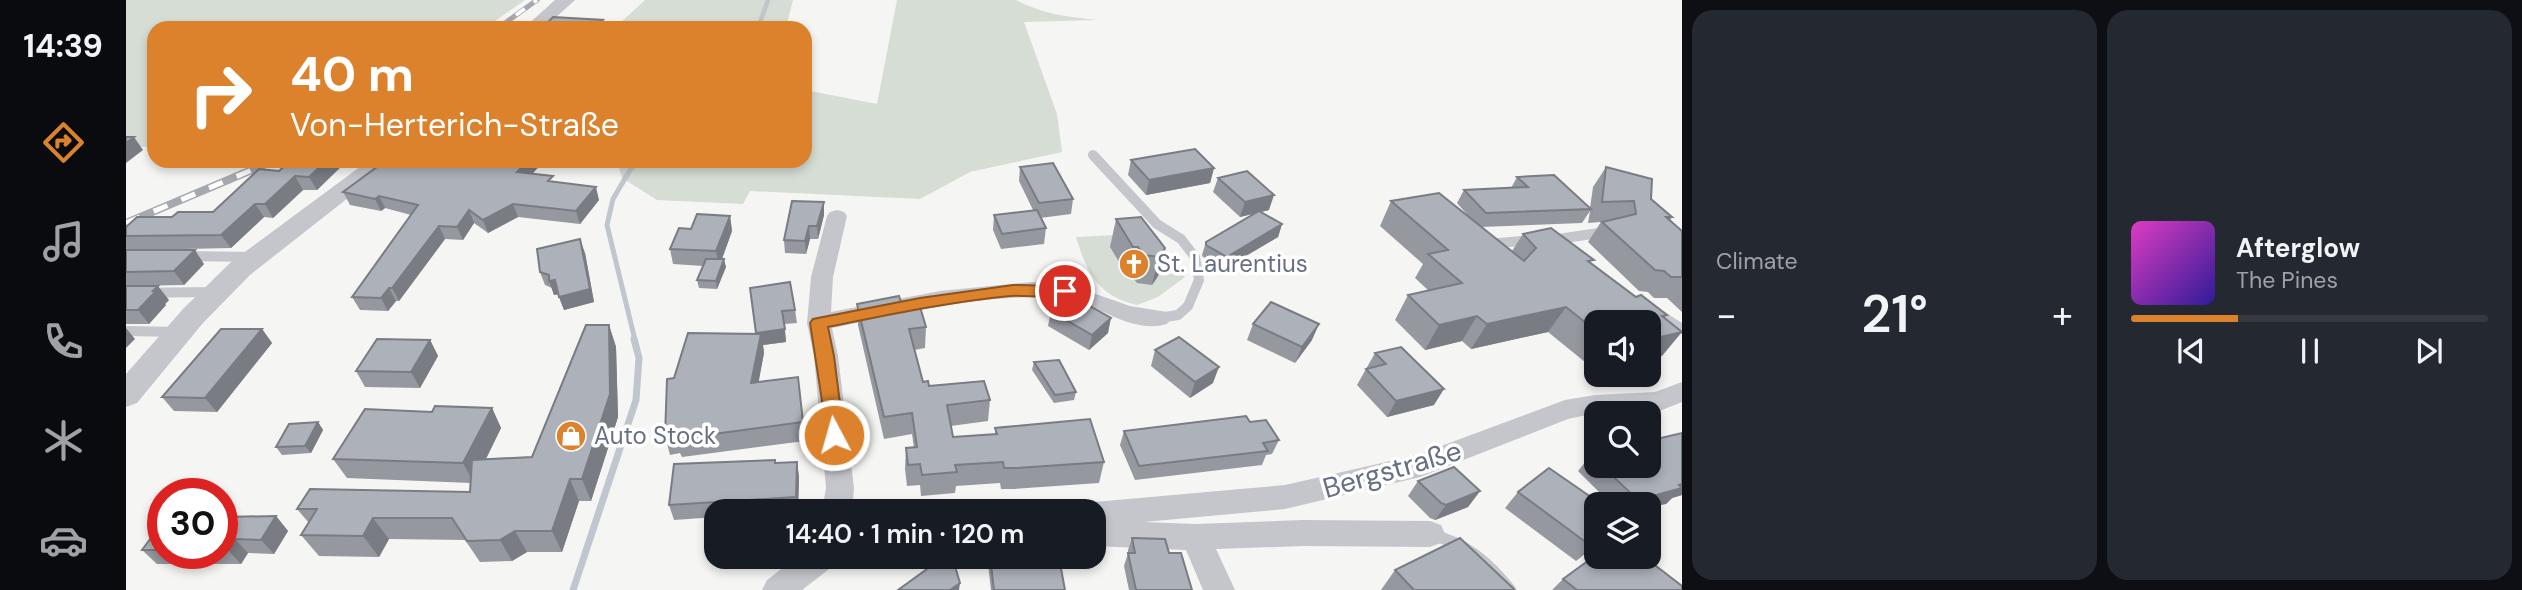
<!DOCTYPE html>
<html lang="en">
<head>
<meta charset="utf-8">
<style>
  :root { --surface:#171b24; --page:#242831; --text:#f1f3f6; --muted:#9ea1a6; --line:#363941; --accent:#dc822d }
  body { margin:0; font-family:"DM Sans",sans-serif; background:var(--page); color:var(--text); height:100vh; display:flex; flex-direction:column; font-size:26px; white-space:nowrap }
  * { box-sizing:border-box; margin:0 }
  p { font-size:23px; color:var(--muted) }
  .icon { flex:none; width:38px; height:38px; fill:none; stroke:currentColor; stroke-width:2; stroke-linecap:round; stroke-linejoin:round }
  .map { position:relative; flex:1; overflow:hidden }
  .drawer { display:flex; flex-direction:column; gap:10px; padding:10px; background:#0d0f14; width:840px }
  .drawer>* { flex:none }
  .banner { position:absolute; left:21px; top:21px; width:665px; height:147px; border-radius:21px; box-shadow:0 4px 10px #0003; background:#dc822d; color:#fff; overflow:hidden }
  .controls { position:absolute; left:1458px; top:310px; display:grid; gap:14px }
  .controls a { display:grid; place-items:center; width:77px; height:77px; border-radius:14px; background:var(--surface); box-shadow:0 4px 10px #0003; font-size:35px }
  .speed { position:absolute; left:21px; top:478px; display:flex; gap:14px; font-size:35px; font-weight:700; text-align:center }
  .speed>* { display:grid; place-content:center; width:91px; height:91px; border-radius:50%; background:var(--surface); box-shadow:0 4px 10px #0003; line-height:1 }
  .speed .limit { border:10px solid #d22; background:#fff; color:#111 }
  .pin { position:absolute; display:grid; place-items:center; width:60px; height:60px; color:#fff; margin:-30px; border:4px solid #fff; border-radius:50%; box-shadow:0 2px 7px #0007 }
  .me { position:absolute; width:77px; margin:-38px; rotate:354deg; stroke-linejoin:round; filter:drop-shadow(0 0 5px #0008) }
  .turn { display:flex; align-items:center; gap:24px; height:147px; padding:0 28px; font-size:32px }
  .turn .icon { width:91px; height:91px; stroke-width:2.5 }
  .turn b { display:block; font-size:49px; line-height:60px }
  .big { font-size:52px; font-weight:600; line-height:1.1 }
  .drawer .tile { flex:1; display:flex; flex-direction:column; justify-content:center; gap:10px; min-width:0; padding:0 24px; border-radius:21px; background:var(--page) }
  .song { display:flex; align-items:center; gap:21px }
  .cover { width:84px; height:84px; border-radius:10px; background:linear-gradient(135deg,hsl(310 70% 55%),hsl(250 70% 35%)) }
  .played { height:7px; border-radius:4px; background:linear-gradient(90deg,var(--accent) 30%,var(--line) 30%) }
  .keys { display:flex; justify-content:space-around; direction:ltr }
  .heat { display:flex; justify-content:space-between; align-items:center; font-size:38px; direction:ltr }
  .drawer .tiles { flex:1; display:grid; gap:10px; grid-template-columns:repeat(2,1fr) }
  .trip { position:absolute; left:578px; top:499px; width:402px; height:70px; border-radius:21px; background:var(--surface); box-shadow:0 4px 10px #0003; font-weight:600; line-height:70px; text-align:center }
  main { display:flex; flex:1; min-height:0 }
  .menu { display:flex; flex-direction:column; width:126px; justify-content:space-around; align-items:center; background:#090b0e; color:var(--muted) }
  .menu .icon { width:49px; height:49px }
  .menu .active { color:var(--accent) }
  .menu b { font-size:32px; color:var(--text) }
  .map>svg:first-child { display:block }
  .green { fill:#d6ddd4 }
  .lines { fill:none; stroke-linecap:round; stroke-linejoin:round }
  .stream-far2 { stroke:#c0c6cd; stroke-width:4.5 }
  .stream-far1 { stroke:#c0c6cd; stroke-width:5 }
  .stream { stroke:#c0c6cd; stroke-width:7 }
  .service-far1 { stroke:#c4c6cb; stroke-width:10 }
  .service { stroke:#c4c6cb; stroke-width:12 }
  .minor { fill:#c4c6cb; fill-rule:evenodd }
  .tertiary { fill:#c4c6cb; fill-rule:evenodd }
  .rail-far1-casing { stroke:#a5a8af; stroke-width:5 }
  .rail-casing { stroke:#a5a8af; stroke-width:8 }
  .rail-far1 { stroke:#fff; stroke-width:3.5; stroke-dasharray:11; stroke-linecap:butt }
  .rail { stroke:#fff; stroke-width:5; stroke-dasharray:15; stroke-linecap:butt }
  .wall { fill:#95989f }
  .shaded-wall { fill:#797c82 }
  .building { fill:#adb1b9; stroke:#797c82; stroke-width:2 }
  .route { fill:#dc822d; stroke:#8f541d; stroke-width:2 }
  .labels { text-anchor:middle; stroke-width:7; stroke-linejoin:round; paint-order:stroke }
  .poi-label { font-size:24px; fill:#666f83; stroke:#fff; text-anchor:start }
  .near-street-label { font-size:28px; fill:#666f83; stroke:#fff }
</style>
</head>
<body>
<main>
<nav class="menu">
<b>14:39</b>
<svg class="icon active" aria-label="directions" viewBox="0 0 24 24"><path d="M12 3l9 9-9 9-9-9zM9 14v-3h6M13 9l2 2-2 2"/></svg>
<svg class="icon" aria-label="music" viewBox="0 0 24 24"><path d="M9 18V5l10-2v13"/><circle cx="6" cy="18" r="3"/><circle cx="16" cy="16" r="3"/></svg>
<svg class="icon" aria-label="phone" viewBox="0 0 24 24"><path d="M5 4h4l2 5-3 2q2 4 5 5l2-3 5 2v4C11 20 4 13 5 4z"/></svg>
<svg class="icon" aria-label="climate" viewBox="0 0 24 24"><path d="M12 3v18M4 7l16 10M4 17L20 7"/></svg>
<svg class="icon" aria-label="car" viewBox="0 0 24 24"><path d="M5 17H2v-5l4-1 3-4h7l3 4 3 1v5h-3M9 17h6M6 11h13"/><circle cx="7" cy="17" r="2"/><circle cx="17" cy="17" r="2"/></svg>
</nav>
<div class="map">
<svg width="1556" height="590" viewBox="0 0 1556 590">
  <rect width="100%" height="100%" fill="#f5f6f3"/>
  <!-- green -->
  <g class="green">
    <polygon points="0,0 399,0 359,28 28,28 28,146 0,148"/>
    <polygon points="519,0 667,0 660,28 514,28 492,25"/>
    <path d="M 771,0 L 890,0 C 916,14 942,17 971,20 L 898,22 L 931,114 L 936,152 L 844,172 L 794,199 L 624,191 L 617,204 L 531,200 L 496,178 L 491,161 L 679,161 L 679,90 L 751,104 Z"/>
    <path d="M 1029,233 L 1059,277 L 1032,297 L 1011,305 C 972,296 961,273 950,237 Z"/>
  </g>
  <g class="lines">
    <!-- stream-far2 -->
    <polyline class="stream-far2" points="632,28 642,0"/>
    <!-- stream-far1 -->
    <polyline class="stream-far1" points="509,340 481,225 487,199 504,170 513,161"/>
    <!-- stream -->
    <polyline class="stream" points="447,590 510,400 513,358 508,339"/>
    <!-- service-far1 -->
    <g class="service-far1">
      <polyline points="967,155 1031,224 1055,239 1069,257 1073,280 1062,306 1052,315 1033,318"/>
      <polyline points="1425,240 1480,232"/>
      <polyline points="1363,244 1406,240"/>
      <polyline points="59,256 127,257"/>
      <polyline points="0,293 88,292"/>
      <polyline points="1526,310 1556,329"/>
      <polyline points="0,331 52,332"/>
    </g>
    <!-- service -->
    <path class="service" d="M 1304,534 C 1340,544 1361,561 1384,590"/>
    <!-- minor -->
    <g class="minor">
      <path d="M 711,210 L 718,212 L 721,216 L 707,277 L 705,312 L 814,291 L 906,282 L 944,285 L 1004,306 L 1041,312 L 1045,318 L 1041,324 C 1003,335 970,301 934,298 C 857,293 781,313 706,328 L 712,356 L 728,488 L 726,511 L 696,511 L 700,488 L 688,356 L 681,323 L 685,277 L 701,216 L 704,212 Z"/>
      <polygon points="1556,382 1556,402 1531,412 1470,413 1442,419 1294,477 1159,509 1018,522 1070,524 1177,520 1304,521 1315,525 1319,534 1315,543 1304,547 1177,546 1090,549 1109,590 1077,590 1060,550 968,546 968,511 955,511 958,505 968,502 1159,485 1291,455 1439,400 1469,395 1529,392"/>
      <polygon points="672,556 711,556 707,566 676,590 636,590 641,580"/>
    </g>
    <!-- tertiary -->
    <g class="tertiary">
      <polygon points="429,0 449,0 418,28 398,28"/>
      <polygon points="242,161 269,161 124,275 77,323 11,403 0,407 0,374 57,309 104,263"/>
    </g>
    <!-- rail-far1 casing -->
    <g class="rail-far1-casing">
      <polyline id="rail-far1" points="372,28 411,0"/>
    </g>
    <!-- rail casing -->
    <g class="rail-casing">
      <polyline id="rail" points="0,223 147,161"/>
    </g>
    <!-- rail-far1 -->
    <use href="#rail-far1" class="rail-far1"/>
    <!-- rail -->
    <use href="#rail" class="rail"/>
  </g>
  <!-- wall -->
  <g class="wall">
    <polygon points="1005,160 1088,168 1084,183 1020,195 1002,175"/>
    <polygon points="164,161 221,161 191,190 177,190 147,218 138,217 105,248 12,250 78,264 58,285 0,286 0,227 46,217 87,212 153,171"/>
    <polygon points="417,162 406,174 473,200 454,224 392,217 362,233 348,223 337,240 319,239 273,301 270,301 262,311 234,310 226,297 285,215 259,208 255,211 224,205 217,192"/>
    <polygon points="894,167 947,199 945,214 914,218 920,228 918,244 875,249 867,230 868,215 907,210 893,181"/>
    <polygon points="1480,167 1525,199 1546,217 1544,221 1556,231 1556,312 1541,298 1528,298 1522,292 1513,291 1462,242 1475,222 1462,223 1464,211 1456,223 1355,227 1386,251 1397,234 1465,264 1510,297 1541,315 1538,318 1536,356 1470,322 1470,371 1422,332 1345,349 1336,341 1299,350 1269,320 1282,295 1302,290 1289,278 1297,264 1254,226 1265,201 1345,219 1331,203 1338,190 1385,188 1391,177 1464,208 1467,187"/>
    <polygon points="1092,178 1143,210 1135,212 1156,224 1152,237 1096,270 1077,257 1076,255 1080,242 1130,213 1114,217 1087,192"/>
    <polygon points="698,202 698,215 692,239 684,239 680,254 659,253 658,240"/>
    <polygon points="604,216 606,231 596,259 600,267 591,289 573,288 571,280 577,266 547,264 544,249 565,229"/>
    <polygon points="990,219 1039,248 1032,276 1026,285 1011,283 1005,275 1001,275 984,247"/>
    <polygon points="459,253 468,302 438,310 432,294 428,295 426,288 419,285 414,272"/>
    <polygon points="0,286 43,300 39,304 40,305 23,324 0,324"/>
    <polygon points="624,288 669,310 671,323 658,324 660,342 637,345 638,353 632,382 672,377 679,441 556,457 554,453 544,455 539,436 548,378 630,334"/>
    <polygon points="775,302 800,327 799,348 788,350 797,382 803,386 864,400 862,421 825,426 827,437 869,434 869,428 978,462 973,483 888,489 875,489 874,483 830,486 829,493 795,496 794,485 781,486 779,469 780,448 788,448 786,434 758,439 732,325 731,304"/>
    <polygon points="925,311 982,333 963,350 922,326"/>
    <polygon points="1127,324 1186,340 1169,363 1121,340"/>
    <polygon points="483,325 490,347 492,417 465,501 453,501 436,552 401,552 386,561 354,562 339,540 263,539 253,557 193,556 175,535 183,523 171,509 344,492 345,483 221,478 207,459 306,412 366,408 375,428 360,459 406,457"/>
    <polygon points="136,329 146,343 91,412 48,411 36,397"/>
    <polygon points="304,340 312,356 294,388 239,387 230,371"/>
    <polygon points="1029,350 1087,383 1064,398 1025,366"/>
    <polygon points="1249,353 1308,405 1261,417 1231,385"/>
    <polygon points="908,362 950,392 948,400 928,403 906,370"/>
    <polygon points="192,422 197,430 185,453 156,455 150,447"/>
    <polygon points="1124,422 1153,440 1146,454 1140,455 1136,465 1009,480 994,445 998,431"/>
    <polygon points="1556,433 1556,495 1546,498 1540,504 1485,504 1452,471 1465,455 1470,454 1470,466 1522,466"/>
    <polygon points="671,462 673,477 672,511 590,511 590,517 548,520 543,505 649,463"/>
    <polygon points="1292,481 1354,491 1342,507 1309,520 1304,518 1282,496"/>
    <polygon points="1392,492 1470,504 1470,544 1450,561 1379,508"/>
    <polygon points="150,516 162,531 148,554 122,553 115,564 31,564 16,550 37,522 37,553 96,553 96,517"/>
    <polygon points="1006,538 1043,553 1066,590 1003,590 998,566 1002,553 1002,550"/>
    <polygon points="861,556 910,556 911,564 939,590 865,590"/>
    <polygon points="1269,570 1389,590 1255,590"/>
    <polygon points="1437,579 1556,590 1426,590"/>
  </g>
  <!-- shaded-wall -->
  <g class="shaded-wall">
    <polygon points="477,20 479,28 470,28"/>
    <polygon points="8,137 17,150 0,163 0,143"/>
    <polygon points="200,161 221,161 191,190 183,177"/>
    <polygon points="402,161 417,162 396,185 391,172"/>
    <polygon points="1088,168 1084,183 1020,195 1023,180"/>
    <polygon points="169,176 177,190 147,218 139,204"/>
    <polygon points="470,187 473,200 454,224 450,211"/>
    <polygon points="1148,195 1143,210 1114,217 1119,202"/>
    <polygon points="253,196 259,208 255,211 249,199"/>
    <polygon points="698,202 698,215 692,239 691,226"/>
    <polygon points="129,204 138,217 105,248 95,235"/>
    <polygon points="387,204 392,217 362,233 357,220"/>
    <polygon points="343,210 348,223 337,240 331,227"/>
    <polygon points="604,216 606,231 593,267 590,251"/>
    <polygon points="1156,224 1152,237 1096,270 1101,257"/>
    <polygon points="313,226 319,239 273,301 266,288"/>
    <polygon points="683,226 684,239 680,254 679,241"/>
    <polygon points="454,239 459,253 468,302 438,310 433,297"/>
    <polygon points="1039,248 1032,276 1026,285 1033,257"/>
    <polygon points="69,250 78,264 58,285 48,271"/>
    <polygon points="598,259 600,267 591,289 590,281"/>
    <polygon points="429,280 434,294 428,295 423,281"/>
    <polygon points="32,286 43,300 39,304 40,305 23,324 12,310"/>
    <polygon points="263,288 270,301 262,311 255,298"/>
    <polygon points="1440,307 1422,332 1345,349 1361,324"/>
    <polygon points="1351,316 1336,341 1299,350 1313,325"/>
    <polygon points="985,318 982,333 963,350 966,335"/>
    <polygon points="1193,324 1186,340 1169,363 1176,347"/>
    <polygon points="483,325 490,347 492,417 465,501 456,479"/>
    <polygon points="0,328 9,339 0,348"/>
    <polygon points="136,329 146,343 91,412 79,398"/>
    <polygon points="659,329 660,342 637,345 638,353 629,402 625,383 632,346 630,333"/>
    <polygon points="1556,332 1536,356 1522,360 1522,340"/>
    <polygon points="304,340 312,356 294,388 285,372"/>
    <polygon points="1093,367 1087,383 1064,398 1069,382"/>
    <polygon points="1318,389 1308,405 1261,417 1270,401"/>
    <polygon points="366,408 375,428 348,483 337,463"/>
    <polygon points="192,422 197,430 185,453 179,446"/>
    <polygon points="671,462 673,477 672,511 670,497"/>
    <polygon points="444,479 453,501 436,552 426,531"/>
    <polygon points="1556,484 1556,495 1546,498 1540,504 1522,508 1522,504 1507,504 1512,500"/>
    <polygon points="1354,491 1342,507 1309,520 1320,505"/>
    <polygon points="150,516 162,531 148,554 135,540"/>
    <polygon points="247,518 263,539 253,557 237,536"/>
    <polygon points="389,531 401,552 386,561 374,540"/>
    <polygon points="109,539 122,553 115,564 102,550"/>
    <polygon points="1470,541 1470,544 1450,561"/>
    <polygon points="834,583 833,590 824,590"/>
  </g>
  <!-- building -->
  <g class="building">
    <polygon points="427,17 477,20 470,28 416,28"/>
    <polygon points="0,137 8,137 0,143"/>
    <polygon points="1069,149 1088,168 1023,180 1005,160"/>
    <polygon points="164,161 200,161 183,177 169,176 139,204 129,204 95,235 0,236 0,227 11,217 46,217 52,212 87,212 133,169 153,171"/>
    <polygon points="259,161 402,161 391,172 427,176 422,181 470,187 450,211 387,204 357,220 343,210 331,227 313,226 266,288 263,288 255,298 226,297 292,205 253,196 249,199 217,192"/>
    <polygon points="927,163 947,199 913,203 894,167"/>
    <polygon points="1480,167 1526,179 1525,199 1546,217 1540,217 1556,231 1556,277 1545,277 1538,271 1529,270 1476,222 1510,214 1508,201 1476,202"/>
    <polygon points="1121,171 1148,195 1119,202 1092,178"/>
    <polygon points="1428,175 1465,209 1360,213 1338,190 1402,187 1391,177"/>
    <polygon points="1313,193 1398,261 1410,248 1397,234 1425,228 1468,260 1462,261 1510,297 1515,295 1541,315 1536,316 1556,332 1522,340 1522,322 1470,322 1470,331 1440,307 1361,324 1351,316 1313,325 1282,295 1336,283 1302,254 1322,250 1265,201"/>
    <polygon points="666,201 698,202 691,226 683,226 679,241 658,240"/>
    <polygon points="911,210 920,228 876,234 868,215"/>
    <polygon points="1133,211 1156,224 1101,257 1080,245 1080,242"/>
    <polygon points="571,214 604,216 590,251 544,249 553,228 565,229"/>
    <polygon points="1015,217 1039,248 1033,257 1018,255 1012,247 1007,247 990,219"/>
    <polygon points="454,239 464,289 433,297 429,280 423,281 423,275 414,272 411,249"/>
    <polygon points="0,250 69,250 48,271 0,272"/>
    <polygon points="580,259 598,259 590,281 571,280"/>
    <polygon points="664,282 669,310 656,311 659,329 630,333 624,288"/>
    <polygon points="0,286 32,286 27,291 30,291 12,310 0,310"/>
    <polygon points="944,295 985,318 966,335 925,311"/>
    <polygon points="773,296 775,302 792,300 800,327 783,329 797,382 802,381 803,386 858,381 864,400 821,405 827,437 871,434 869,428 964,419 978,462 891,468 878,468 877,462 829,465 831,472 796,475 794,464 782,465 780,448 791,447 786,413 758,417 731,304"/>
    <polygon points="1145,302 1193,324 1176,347 1127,324"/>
    <polygon points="460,325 483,325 484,394 456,479 444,479 426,531 389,531 374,540 341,541 326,518 247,518 237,536 175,535 191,509 171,509 184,489 344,492 346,460 406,457"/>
    <polygon points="95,329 136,329 79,398 36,397"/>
    <polygon points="562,333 635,334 625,383 672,377 677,422 550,439 551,434 539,436 541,379 548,378"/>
    <polygon points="1053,337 1093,367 1069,382 1029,350"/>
    <polygon points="251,339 304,340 285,372 230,371"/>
    <polygon points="1275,347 1318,389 1270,401 1240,369 1260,364 1249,353"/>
    <polygon points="933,360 950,392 929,395 908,362"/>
    <polygon points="309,406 366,408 337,463 207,459 239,409 306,412"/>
    <polygon points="1120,416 1124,422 1140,420 1153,440 1137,443 1142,451 1013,466 998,431"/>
    <polygon points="192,422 179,446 150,447 163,424"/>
    <polygon points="1556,433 1556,484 1553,485 1556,488 1512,500 1476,466 1522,466 1522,441"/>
    <polygon points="1470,454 1470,460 1465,455"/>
    <polygon points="649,460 649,463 671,462 670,497 543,505 548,464"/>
    <polygon points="1328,467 1354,491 1320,505 1315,503 1292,481"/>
    <polygon points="1423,468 1475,504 1470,504 1470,541 1465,546 1392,492"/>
    <polygon points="150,516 135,540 109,539 102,550 96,550 96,517"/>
    <polygon points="37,522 37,550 16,550"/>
    <polygon points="1006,538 1039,539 1043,553 1055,553 1066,590 1010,590 1002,553 1009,553"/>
    <polygon points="1334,538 1389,590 1288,590 1269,570"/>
    <polygon points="1470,555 1470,556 1517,556 1556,586 1556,590 1451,590 1437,579"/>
    <polygon points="819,556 826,556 834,583 824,590 772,590"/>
    <polygon points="864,556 910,556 911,564 934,563 939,590 868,590"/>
  </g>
  <!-- route -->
  <path class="route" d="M 887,285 L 939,286 L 947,291 C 938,302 899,294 884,296 C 823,302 762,315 702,327 L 708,356 L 718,435 L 715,440 L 708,442 L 702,440 L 684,323 L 687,319 L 794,298 Z"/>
  <!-- icons -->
  <defs>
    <g id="church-disc" transform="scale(1.575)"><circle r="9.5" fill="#dc822d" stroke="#fff"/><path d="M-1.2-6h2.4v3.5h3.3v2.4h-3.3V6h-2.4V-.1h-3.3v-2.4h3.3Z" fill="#fff"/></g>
    <g id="shop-disc" transform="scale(1.575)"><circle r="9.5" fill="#dc822d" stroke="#fff"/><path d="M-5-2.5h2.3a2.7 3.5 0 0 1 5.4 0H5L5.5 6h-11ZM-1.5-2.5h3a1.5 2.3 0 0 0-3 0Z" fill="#fff"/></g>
  </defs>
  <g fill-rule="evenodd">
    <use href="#church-disc" x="1008" y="264"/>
    <use href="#shop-disc" x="445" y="436"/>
  </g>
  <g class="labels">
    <!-- poi labels -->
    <g class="poi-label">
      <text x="1031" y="272">St. Laurentius</text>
      <text x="468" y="444">Auto Stock</text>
    </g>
    <!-- near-street labels -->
    <g class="near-street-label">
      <text transform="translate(1266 469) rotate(-16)" y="10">Bergstraße</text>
    </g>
  </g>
</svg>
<div class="controls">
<a><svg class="icon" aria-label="sound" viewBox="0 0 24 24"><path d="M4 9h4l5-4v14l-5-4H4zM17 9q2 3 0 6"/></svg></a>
<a><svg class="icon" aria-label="search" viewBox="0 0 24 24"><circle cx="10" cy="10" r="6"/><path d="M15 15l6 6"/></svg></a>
<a><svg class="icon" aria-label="layers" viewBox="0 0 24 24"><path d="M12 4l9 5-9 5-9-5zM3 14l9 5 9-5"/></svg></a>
</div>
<div class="speed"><div class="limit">30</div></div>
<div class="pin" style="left:939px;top:291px;background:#d93025"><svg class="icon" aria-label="arrive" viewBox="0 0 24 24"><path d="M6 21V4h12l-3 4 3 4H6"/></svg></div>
<svg class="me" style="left:708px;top:435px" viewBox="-20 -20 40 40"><circle r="17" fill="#dc822d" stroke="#fff" stroke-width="3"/><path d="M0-11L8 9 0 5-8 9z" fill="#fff"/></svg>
<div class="trip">14:40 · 1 min · 120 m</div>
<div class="banner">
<div class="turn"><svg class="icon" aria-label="right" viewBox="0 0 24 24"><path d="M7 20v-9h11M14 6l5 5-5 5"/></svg><div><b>40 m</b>Von-Herterich-Straße</div></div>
</div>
</div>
<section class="drawer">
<div class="tiles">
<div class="tile"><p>Climate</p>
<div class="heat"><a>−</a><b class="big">21°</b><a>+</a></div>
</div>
<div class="tile">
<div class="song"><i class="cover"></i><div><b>Afterglow</b><p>The Pines</p></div></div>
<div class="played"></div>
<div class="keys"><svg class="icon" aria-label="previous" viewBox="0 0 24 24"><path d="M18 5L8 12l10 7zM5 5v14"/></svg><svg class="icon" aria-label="pause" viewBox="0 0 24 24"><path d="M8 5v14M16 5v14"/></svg><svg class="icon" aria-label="next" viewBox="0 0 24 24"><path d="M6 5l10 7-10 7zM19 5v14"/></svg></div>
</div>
</div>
</section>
</main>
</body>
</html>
